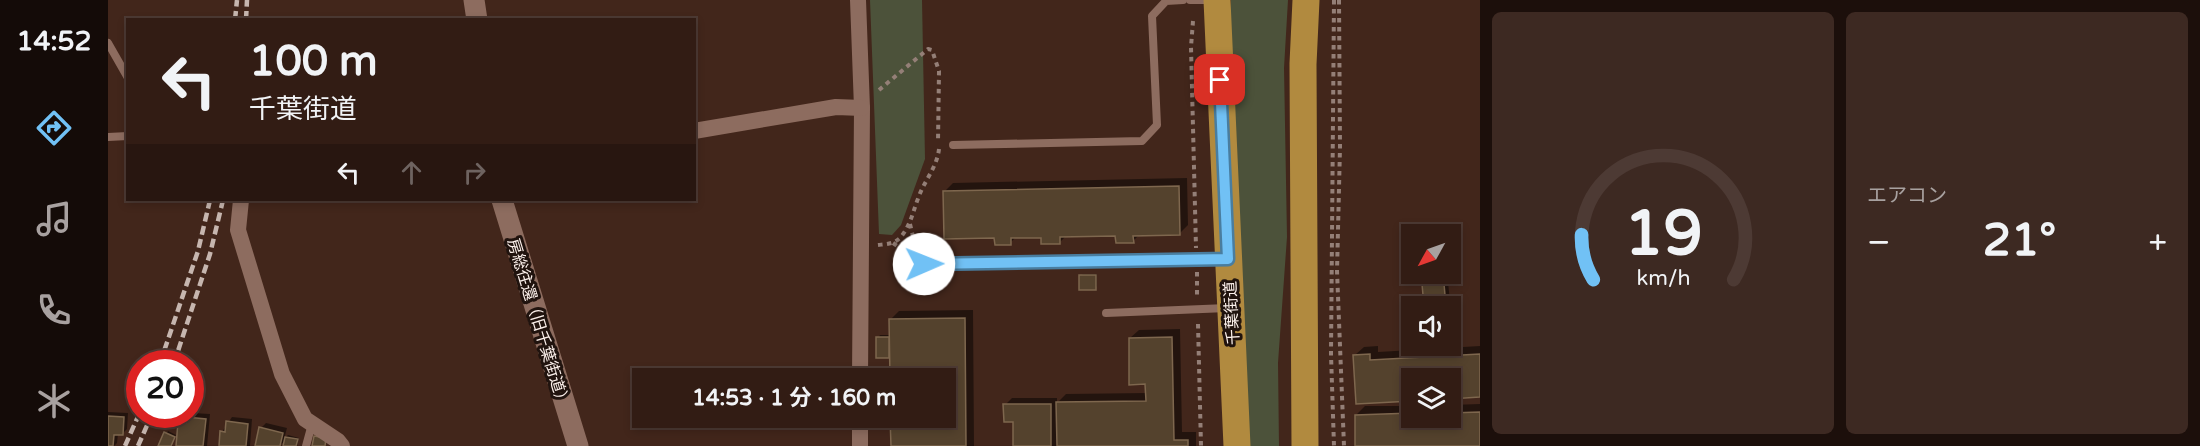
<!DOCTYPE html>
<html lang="ja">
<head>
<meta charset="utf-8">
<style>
  :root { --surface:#321c14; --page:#3d2922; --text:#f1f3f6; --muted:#a8a1a0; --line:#4d3a34; --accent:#71c1f5 }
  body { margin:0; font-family:"Varela Round","Noto Sans JP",sans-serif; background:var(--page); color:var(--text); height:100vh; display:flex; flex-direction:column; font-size:22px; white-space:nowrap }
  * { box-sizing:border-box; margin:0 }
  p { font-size:20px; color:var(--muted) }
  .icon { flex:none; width:33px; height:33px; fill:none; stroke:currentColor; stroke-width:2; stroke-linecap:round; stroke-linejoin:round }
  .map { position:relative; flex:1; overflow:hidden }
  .drawer { display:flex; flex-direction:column; gap:12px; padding:12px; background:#1c0f0b; width:720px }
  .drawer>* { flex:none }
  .hud { position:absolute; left:18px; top:18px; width:570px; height:183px; border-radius:0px; box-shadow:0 3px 9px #0003,0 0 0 2px var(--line); background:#321c14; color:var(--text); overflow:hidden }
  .needle { width:39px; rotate:230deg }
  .fabs { position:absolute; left:1293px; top:224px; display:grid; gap:12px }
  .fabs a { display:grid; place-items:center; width:60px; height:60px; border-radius:0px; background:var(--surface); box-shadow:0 3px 9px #0003,0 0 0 2px var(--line); font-size:30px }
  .speed { position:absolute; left:18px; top:350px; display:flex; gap:12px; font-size:30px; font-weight:700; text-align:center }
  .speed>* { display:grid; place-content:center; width:78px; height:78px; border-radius:50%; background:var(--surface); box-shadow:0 3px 9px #0003,0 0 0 2px var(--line); line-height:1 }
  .speed .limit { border:9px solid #d22; background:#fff; color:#111 }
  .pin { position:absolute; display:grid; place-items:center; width:51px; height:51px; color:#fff; margin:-26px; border-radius:12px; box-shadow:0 3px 9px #0006 }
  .me { position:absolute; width:66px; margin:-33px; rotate:89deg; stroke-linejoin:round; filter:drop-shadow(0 0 4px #0008) }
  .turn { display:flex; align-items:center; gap:21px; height:126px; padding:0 24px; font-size:27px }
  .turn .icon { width:78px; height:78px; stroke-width:2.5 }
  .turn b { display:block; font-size:42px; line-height:51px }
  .lanes { display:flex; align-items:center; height:57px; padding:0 24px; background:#0003; justify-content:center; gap:30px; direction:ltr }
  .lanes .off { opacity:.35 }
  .big { font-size:45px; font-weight:700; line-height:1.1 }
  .drawer .tile { flex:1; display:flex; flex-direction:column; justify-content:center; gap:9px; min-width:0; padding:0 21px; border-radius:9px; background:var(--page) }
  .drawer .dial { align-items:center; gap:0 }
  .dial svg { height:156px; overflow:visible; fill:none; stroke:var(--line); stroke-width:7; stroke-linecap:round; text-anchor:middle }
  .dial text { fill:var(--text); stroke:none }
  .heat { display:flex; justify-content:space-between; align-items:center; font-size:33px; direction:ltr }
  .drawer .tiles { flex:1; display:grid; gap:12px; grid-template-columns:repeat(2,1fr) }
  .trip { position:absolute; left:524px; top:368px; width:324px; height:60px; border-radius:0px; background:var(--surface); box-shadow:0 3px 9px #0003,0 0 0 2px var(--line); font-weight:700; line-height:60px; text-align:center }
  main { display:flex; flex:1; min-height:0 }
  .dock { display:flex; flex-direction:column; width:108px; justify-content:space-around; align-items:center; background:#140b08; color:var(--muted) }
  .dock .icon { width:42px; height:42px }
  .dock .current { color:var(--accent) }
  .dock b { font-size:27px; color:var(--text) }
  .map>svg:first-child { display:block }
  .green { fill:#4c523a }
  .shadow { fill:#0007 }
  .building { fill:#54422d; stroke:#7e674e; stroke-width:1.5 }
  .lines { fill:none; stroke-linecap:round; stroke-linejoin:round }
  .path { stroke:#947f77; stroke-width:4; stroke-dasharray:4.5 4.5; stroke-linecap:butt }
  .service { stroke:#8d6c5f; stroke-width:8 }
  .minor { stroke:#8d6c5f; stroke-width:16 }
  .tertiary { stroke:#8d6c5f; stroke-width:21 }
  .trunk { stroke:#b18a3f; stroke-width:27 }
  .rail { stroke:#c6b6af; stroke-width:4.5; stroke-dasharray:9 4.5; stroke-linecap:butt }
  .route-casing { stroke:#497d9f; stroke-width:15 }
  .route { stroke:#71c1f5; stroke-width:10 }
  .labels { text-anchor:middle; stroke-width:6; stroke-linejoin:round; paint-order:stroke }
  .street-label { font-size:16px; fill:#fcf1ec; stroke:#20130e }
</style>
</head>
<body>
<main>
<nav class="dock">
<b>14:52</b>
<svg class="icon current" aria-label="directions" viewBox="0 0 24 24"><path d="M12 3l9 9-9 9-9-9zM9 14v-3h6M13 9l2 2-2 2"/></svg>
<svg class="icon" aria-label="music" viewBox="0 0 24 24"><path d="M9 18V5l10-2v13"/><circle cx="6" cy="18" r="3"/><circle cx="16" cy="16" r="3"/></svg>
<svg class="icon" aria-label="phone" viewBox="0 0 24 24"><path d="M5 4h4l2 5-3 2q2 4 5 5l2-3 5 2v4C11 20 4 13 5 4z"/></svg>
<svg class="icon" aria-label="climate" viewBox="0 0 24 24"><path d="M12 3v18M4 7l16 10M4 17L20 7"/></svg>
</nav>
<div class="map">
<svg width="1372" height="446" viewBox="0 0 1372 446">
  <rect width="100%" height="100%" fill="#42261b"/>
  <!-- green -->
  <g class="green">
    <polygon points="762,0 814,0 817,159 793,225 784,235 771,234"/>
    <polygon points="1123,0 1180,0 1176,68 1179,237 1170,363 1171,446 1129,446 1121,34"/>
  </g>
  <!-- shadow -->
  <g class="shadow">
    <polygon points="1079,178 1080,225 1072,233 1032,234 1025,241 1009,235 958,236 952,242 934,236 909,236 902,243 888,237 836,192 845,183"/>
    <polygon points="1316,273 1339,273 1342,301 1338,306 1318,306"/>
    <polygon points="975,274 989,274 989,286 987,288 972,276"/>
    <polygon points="865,310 866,446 784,446 784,417 837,417 837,378 783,378 783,354 781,356 770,338 772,335 783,335 783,319 791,311"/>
    <polygon points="1072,329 1074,432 1088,432 1088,446 907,446 906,420 897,405 904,398 949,398 949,403 958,394 1039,393 1039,383 1022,338 1031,330"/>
    <polygon points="1270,346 1270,352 1372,346 1372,396 1342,398 1342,378 1304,378 1247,355 1256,347"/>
    <polygon points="1372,404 1372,446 1249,446 1248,415 1257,406 1304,406 1304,417 1342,417 1342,405"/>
    <polygon points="0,412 20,413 19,429 14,434 10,434 9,443 6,446 0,446"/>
    <polygon points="84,413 102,414 99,446 70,446 72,423"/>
    <polygon points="124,417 144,419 142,446 112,446 114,432"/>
    <polygon points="158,423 179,428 176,439 180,435 191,438 189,446 176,446 178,440 171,446 148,446 153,428"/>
    <polygon points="60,431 68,435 63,446 52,446"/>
  </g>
  <!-- building -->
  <g class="building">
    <polygon points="1071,186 1072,235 1025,236 1026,243 1008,243 1007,236 952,237 952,244 933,244 933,238 903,238 903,245 887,245 886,238 836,239 835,191"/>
    <polygon points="1313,273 1335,273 1338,306 1316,306"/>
    <rect x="971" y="275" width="17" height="15"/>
    <polygon points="857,318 858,446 783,446 782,417 837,417 837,378 782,378 781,319"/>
    <rect x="768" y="337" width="13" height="21"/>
    <polygon points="1064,337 1066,440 1080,440 1080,446 949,446 948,402 1038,401 1037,384 1021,385 1021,338"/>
    <polygon points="1262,354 1262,360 1372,354 1372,397 1342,399 1342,378 1304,378 1304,401 1248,404 1245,355"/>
    <polygon points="895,404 943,404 943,446 905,446 905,422 896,422"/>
    <polygon points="1372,412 1372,446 1247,446 1247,415 1304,413 1304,417 1342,417 1342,413"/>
    <polygon points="0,416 16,417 15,435 6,435 5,446 0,446"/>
    <polygon points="78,417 98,419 95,446 68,446 70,422 78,423"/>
    <polygon points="118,421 140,424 138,446 111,446 112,431 117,432"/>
    <polygon points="151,427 175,433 172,446 147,446"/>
    <polygon points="56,432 67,437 63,446 50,446"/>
    <polygon points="206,436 218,438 217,446 204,446"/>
    <polygon points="177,437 190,439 188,446 175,446"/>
  </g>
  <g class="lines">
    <!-- path -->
    <g class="path">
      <polyline points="1226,0 1223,354 1226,446"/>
      <polyline points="1231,0 1232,147 1229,271 1236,446"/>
      <polyline points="1085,21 1083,47 1088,248"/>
      <polyline points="771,90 820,49 824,50 831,71 830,142"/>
      <polyline points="802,224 809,253"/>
      <polyline points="785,243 792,248 809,253"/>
      <path d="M 770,245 C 778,244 786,244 792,238 C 803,225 805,211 811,196 C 817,180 829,167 831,149"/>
      <polyline points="1089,272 1089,297"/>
      <polyline points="1090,324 1093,446"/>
    </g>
    <!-- service -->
    <g class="service">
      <polyline points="1082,0 1106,0"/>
      <polyline points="0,43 20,78"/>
      <polyline points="0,137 20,136"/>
      <polyline points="845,145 1034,141 1049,125 1044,16 1058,1 1075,0"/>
      <polyline points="816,264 1117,259"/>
      <polyline points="998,313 1119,308"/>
      <polyline points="198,446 204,424"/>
    </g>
    <!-- minor -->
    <g class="minor">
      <polyline points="750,0 754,108 752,378"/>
      <polyline points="586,131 728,107 754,108"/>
      <polyline points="133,200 130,230 174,374 197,419 230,441 234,446"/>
      <polyline points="752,446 752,417"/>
    </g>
    <!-- tertiary -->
    <g class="tertiary">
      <polyline points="366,0 369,20"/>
      <polyline points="394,200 470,446"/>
    </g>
    <!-- trunk -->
    <g class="trunk">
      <polyline points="1109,0 1129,446"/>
      <polyline points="1197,446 1195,64 1198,0"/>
    </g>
    <!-- rail -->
    <g class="rail">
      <polyline points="127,20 129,0"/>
      <polyline points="138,20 139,0"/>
      <polyline points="52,363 90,251 102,200"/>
      <polyline points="66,363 102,254 115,200"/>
      <polyline points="17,446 32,412"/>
      <polyline points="30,446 44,414"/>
    </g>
  </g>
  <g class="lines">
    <!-- route casing -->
    <g class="route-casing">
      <polyline id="route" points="816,264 1120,259 1112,80"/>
    </g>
    <!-- route -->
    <use href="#route" class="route"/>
  </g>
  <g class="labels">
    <!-- street labels -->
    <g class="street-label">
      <text transform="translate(1123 313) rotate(-93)" y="6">千葉街道</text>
      <text transform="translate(431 323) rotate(73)" y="6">房総往還（旧千葉街道）</text>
    </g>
  </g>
</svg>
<div class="fabs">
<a><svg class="needle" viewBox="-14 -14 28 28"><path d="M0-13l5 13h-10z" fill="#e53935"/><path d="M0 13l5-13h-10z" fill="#a8a1a0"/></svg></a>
<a><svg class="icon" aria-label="sound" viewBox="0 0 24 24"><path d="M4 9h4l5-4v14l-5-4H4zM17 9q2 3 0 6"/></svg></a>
<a><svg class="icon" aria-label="layers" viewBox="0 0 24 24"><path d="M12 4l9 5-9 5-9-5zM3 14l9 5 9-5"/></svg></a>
</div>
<div class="speed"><div class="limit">20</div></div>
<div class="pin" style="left:1112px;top:80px;background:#d93025"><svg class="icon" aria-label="arrive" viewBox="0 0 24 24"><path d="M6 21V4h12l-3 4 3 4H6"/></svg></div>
<svg class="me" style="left:816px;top:264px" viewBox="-20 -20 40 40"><circle r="19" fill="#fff"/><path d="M0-13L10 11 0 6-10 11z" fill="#71c1f5"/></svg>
<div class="trip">14:53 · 1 分 · 160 m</div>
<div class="hud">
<div class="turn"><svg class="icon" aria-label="left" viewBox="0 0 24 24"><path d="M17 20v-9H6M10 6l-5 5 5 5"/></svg><div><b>100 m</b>千葉街道</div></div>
<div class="lanes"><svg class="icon" aria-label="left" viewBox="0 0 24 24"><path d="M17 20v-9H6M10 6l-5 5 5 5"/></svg><svg class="icon off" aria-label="ahead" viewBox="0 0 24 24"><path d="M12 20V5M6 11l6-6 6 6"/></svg><svg class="icon off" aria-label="right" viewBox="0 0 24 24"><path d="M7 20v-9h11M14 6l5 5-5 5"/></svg></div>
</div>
</div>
<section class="drawer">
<div class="tiles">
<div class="tile dial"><svg viewBox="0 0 100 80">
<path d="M14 69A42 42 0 1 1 86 69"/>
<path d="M14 69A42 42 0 0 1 8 46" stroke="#71c1f5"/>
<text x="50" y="56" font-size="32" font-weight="700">19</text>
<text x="50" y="72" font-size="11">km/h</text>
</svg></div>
<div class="tile"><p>エアコン</p>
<div class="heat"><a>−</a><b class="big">21°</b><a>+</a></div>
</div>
</div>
</section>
</main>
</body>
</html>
